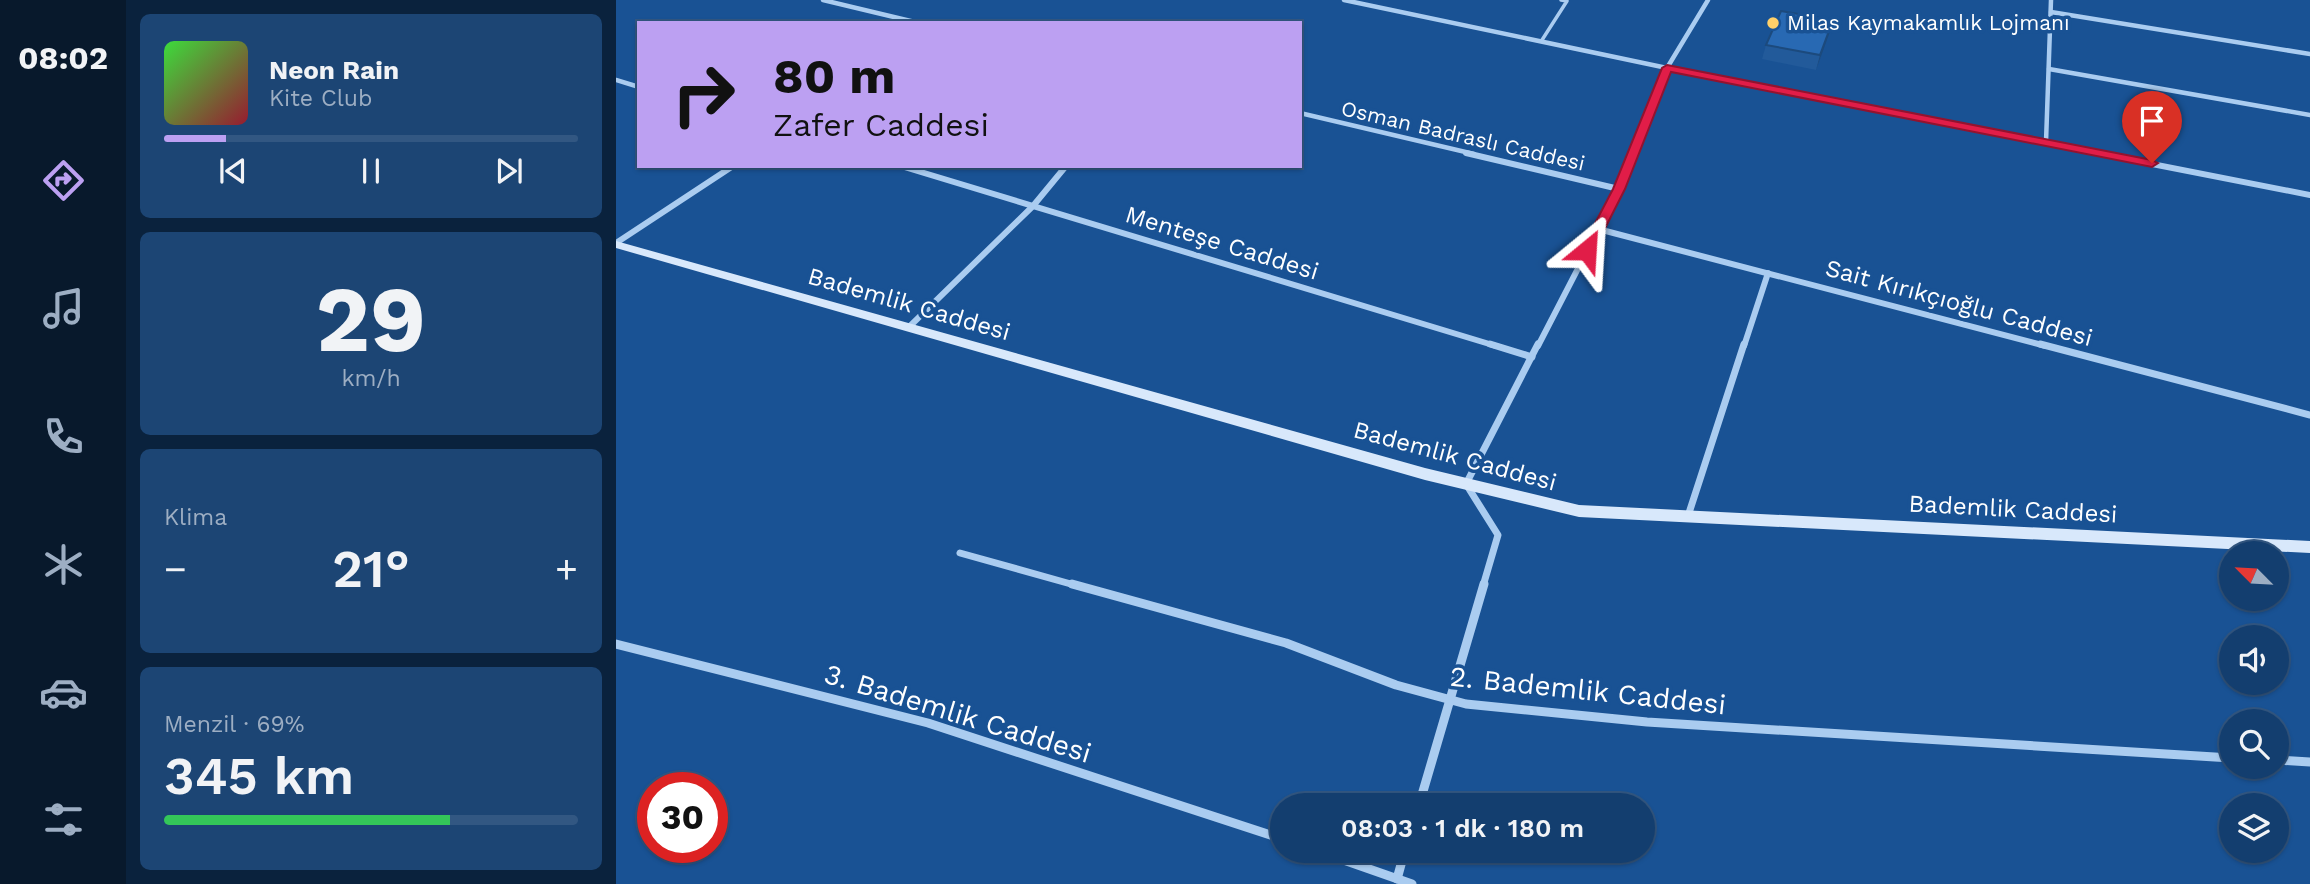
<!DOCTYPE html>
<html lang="tr">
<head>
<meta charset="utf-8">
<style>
  :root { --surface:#133e6f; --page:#1c4574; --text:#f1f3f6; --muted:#9daec3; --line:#325782; --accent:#bca0f2 }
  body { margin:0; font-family:"Work Sans",sans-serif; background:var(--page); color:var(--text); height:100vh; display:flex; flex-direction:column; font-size:26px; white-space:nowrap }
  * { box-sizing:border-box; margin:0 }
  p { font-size:23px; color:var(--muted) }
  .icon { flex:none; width:38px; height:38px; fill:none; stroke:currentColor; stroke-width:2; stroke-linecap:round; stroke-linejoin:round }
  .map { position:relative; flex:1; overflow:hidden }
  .details { display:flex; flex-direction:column; gap:14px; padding:14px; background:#0a223d; width:490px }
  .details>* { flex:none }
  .banner { position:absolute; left:21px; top:21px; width:665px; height:147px; border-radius:0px; box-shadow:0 2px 5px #0004,0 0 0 2px var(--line); background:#bca0f2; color:#111; overflow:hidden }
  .needle { width:46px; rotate:294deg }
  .buttons { position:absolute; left:1603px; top:541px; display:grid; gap:14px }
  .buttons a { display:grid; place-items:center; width:70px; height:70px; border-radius:50%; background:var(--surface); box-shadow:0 2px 5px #0004,0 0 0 2px var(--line); font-size:35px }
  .speed { position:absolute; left:21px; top:772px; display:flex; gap:14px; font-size:35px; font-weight:700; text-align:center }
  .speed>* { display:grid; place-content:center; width:91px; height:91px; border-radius:50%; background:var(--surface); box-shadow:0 2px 5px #0004,0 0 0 2px var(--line); line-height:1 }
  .speed .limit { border:10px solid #d22; background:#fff; color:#111 }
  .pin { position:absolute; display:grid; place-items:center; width:60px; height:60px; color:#fff; margin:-72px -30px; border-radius:50% 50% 50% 0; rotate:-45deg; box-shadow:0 0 7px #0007 }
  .pin .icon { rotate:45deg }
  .me { position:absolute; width:77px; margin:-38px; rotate:27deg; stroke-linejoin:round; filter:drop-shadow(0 0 5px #0008) }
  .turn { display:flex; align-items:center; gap:24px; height:147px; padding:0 21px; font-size:32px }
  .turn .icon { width:91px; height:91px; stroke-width:2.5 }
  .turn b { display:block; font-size:49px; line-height:60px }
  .big { font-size:52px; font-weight:600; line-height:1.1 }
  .details .widget { flex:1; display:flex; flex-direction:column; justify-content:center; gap:10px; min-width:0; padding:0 24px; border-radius:10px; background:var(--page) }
  .details .dial { align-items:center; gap:0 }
  .dial b { font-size:91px; line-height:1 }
  .song { display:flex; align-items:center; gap:21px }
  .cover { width:84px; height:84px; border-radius:10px; background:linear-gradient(135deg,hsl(120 70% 55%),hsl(350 70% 35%)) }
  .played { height:7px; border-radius:4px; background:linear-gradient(90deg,var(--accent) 15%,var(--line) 15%) }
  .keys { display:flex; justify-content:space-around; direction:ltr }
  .heat { display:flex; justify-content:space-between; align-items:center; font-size:38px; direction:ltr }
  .charge { height:10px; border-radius:5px; background:linear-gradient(90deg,#34c759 69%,var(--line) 0) }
  .trip { position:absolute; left:654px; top:793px; width:385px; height:70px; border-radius:35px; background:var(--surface); box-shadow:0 2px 5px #0004,0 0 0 2px var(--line); font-weight:600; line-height:70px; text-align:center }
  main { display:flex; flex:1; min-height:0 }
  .menu { display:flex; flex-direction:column; width:126px; justify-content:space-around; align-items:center; background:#08192c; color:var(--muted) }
  .menu .icon { width:49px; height:49px }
  .menu .selected { color:var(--accent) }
  .menu b { font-size:32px; color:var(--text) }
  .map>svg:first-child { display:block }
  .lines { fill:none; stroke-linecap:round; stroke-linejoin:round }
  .lane { stroke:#aaccf0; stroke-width:3.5 }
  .street-far3 { stroke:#aaccf0; stroke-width:4.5 }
  .street-far2 { stroke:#aaccf0; stroke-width:6 }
  .street-far1 { stroke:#aaccf0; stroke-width:7 }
  .street { stroke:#aaccf0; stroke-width:9 }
  .secondary { fill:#d8e8fb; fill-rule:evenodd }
  .wall { fill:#225a9a }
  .shaded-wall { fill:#1c4a7d }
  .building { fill:#2869b3; stroke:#1c4a7d; stroke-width:2 }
  .route { fill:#e11d48; stroke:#92132f; stroke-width:2 }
  .poi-dot { fill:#ffd069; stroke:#195294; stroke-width:2.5 }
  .labels { text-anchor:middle; stroke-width:7; stroke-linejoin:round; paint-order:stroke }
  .far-poi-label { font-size:21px; fill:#fff; stroke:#195294; text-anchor:start }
  .far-street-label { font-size:21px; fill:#fff; stroke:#195294 }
  .street-label { font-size:24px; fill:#fff; stroke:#195294 }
  .near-street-label { font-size:28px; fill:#fff; stroke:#195294 }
</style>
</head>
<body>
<main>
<nav class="menu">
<b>08:02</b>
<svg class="icon selected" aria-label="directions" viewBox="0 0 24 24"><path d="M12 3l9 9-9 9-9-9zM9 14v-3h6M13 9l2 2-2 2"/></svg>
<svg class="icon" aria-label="music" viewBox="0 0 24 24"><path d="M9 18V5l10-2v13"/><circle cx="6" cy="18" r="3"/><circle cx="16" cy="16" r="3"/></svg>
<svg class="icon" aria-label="phone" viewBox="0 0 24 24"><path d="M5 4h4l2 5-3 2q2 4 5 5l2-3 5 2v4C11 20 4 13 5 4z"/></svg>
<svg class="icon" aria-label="climate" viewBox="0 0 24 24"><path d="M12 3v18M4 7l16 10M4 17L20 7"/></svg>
<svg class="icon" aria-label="car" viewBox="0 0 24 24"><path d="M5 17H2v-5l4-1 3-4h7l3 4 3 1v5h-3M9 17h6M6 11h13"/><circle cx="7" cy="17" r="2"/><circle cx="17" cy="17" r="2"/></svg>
<svg class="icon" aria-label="filters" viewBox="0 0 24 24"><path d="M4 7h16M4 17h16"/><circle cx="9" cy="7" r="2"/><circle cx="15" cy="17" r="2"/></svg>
</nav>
<section class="details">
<div class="widget">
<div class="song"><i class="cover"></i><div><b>Neon Rain</b><p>Kite Club</p></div></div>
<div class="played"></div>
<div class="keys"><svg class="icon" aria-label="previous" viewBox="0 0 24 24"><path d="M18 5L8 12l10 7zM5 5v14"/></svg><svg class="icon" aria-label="pause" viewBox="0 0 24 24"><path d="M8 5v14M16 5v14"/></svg><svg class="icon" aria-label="next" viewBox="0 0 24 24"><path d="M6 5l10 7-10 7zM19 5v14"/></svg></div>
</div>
<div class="widget dial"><b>29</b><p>km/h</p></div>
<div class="widget"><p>Klima</p>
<div class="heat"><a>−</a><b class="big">21°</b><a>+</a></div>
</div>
<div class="widget"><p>Menzil · 69%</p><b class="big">345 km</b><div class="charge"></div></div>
</section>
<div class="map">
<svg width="1694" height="884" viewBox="0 0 1694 884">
  <rect width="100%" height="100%" fill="#195294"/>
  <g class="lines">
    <!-- lane -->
    <polyline class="lane" points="926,40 951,1 945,0"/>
    <!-- street-far3 -->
    <g class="street-far3">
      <polyline points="207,0 303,23"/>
      <polyline points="728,0 1051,68 1488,154"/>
      <polyline points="1435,12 1694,54"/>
      <polyline points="1433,69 1694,115"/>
      <polyline points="0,80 23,87"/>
      <polyline points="684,113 858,154"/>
      <polyline points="1430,142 1435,0"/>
      <polyline points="1017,154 1051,68 1092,0"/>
    </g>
    <!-- street-far2 -->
    <g class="street-far2">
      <polyline points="850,153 1003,189"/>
      <polyline points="1480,153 1694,195"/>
      <polyline points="285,166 880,346"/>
      <polyline points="982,229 1430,346"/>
      <polyline points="0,243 117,166"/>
      <polyline points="293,327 417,206 450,166"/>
      <polyline points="922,346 1003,189 1017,153"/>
      <polyline points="1128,346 1152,273"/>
    </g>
    <!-- street-far1 -->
    <g class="street-far1">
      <polyline points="874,344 916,357"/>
      <polyline points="1424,344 1694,415"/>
      <polyline points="1072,516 1128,344"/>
      <polyline points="344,553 462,586"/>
      <polyline points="867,586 882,535 850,484 922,344"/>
    </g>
    <!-- street -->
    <g class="street">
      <polyline points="456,584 670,643 780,685 850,704 1031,722 1615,758"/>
      <polyline points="0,644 312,723 667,839"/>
      <polyline points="1661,760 1694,762"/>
      <polyline points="803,805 868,584"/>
      <polyline points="699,850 796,884"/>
      <polyline points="781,879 789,850"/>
    </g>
    <!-- secondary -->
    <polygon class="secondary" points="0,241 809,468 963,505 1694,541 1694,553 963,517 809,480 0,248"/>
  </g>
  <!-- wall -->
  <polygon class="wall" points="1217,20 1200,70 1146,59 1150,45"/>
  <!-- shaded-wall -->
  <polygon class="shaded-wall" points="1217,20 1213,34 1200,70 1204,55"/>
  <!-- building -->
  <polygon class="building" points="1165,11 1217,20 1204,55 1150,45"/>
  <!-- route -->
  <polygon class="route" points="1051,65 1536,160 1542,163 1536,167 1055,72 1009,189 978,250 971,254 966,253 965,250 997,189 1046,68"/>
  <!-- markers -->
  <circle class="poi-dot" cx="1157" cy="23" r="7"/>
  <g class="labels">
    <!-- far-poi labels -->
    <g class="far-poi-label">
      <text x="1171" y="30">Milas Kaymakamlık Lojmanı</text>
    </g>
    <!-- far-street labels -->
    <g class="far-street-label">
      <text transform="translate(847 136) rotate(13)" y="7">Osman Badraslı Caddesi</text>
    </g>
    <!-- street labels -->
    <g class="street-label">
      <text transform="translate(606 243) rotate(17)" y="8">Menteşe Caddesi</text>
      <text transform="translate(1343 303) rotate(15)" y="8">Sait Kırıkçıoğlu Caddesi</text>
      <text transform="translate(293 304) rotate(16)" y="8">Bademlik Caddesi</text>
      <text transform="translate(839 456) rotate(15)" y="8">Bademlik Caddesi</text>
      <text transform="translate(1397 509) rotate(3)" y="8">Bademlik Caddesi</text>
    </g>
    <!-- near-street labels -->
    <g class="near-street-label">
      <text transform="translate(972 690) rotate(6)" y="10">2. Bademlik Caddesi</text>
      <text transform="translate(342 713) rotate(17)" y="10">3. Bademlik Caddesi</text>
    </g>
  </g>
</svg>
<div class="buttons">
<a><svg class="needle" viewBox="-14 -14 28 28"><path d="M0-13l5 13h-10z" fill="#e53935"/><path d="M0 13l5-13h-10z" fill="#9daec3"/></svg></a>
<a><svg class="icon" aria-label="sound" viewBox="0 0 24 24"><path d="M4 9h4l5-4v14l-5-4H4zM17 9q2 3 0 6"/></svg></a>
<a><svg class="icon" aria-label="search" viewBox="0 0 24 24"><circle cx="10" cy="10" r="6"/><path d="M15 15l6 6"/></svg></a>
<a><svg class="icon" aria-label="layers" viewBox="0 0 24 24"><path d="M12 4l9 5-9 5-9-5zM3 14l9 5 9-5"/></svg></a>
</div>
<div class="speed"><div class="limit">30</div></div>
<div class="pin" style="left:1536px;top:163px;background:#d93025"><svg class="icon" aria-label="arrive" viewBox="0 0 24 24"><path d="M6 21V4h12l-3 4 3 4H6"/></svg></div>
<svg class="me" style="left:971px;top:250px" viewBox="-20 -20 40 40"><path d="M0-17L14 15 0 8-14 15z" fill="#e11d48" stroke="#fff" stroke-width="4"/></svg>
<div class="trip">08:03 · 1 dk · 180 m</div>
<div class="banner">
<div class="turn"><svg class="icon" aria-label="right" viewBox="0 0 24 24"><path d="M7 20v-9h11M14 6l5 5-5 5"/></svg><div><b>80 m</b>Zafer Caddesi</div></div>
</div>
</div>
</main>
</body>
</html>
